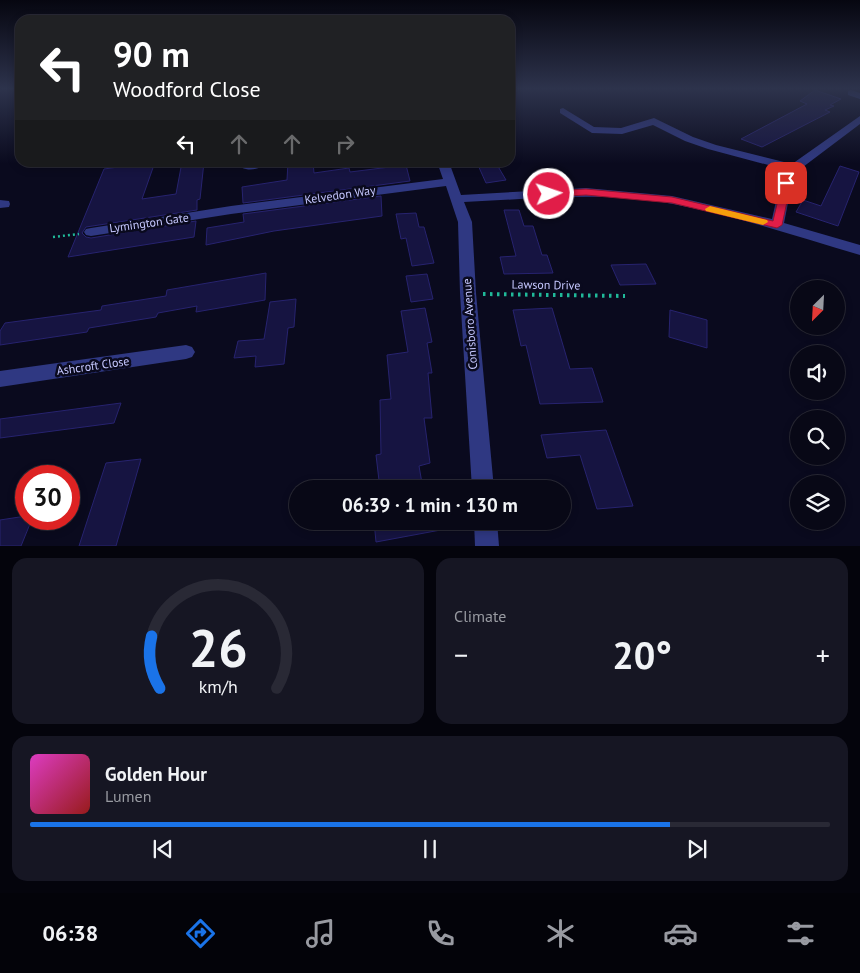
<!DOCTYPE html>
<html lang="en">
<head>
<meta charset="utf-8">
<style>
  :root { --surface:#080816; --page:#161623; --text:#f1f3f6; --muted:#989aa1; --line:#292935; --accent:#1a73e8 }
  body { margin:0; font-family:"PT Sans",sans-serif; background:var(--page); color:var(--text); height:100vh; display:flex; flex-direction:column; font-size:19px; white-space:nowrap }
  * { box-sizing:border-box; margin:0 }
  p { font-size:16px; color:var(--muted) }
  .icon { flex:none; width:28px; height:28px; fill:none; stroke:currentColor; stroke-width:2; stroke-linecap:round; stroke-linejoin:round }
  .map { position:relative; height:546px; overflow:hidden }
  .sheet { display:flex; flex-direction:column; gap:12px; padding:12px; background:#04040c; flex:1 }
  .sheet>* { flex:none }
  .banner { position:absolute; left:15px; top:15px; width:500px; height:152px; border-radius:15px; box-shadow:0 2px 8px #0003,0 0 0 1px var(--line); background:#202124; color:#fff; overflow:hidden }
  .needle { width:32px; rotate:204deg }
  .controls { position:absolute; left:790px; top:280px; display:grid; gap:10px }
  .controls a { display:grid; place-items:center; width:55px; height:55px; border-radius:50%; background:var(--surface); box-shadow:0 2px 8px #0003,0 0 0 1px var(--line); font-size:25px }
  .speed { position:absolute; left:15px; top:465px; display:flex; gap:10px; font-size:25px; font-weight:700; text-align:center }
  .speed>* { display:grid; place-content:center; width:65px; height:65px; border-radius:50%; background:var(--surface); box-shadow:0 2px 8px #0003,0 0 0 1px var(--line); line-height:1 }
  .speed .limit { border:8px solid #d22; background:#fff; color:#111 }
  .pin { position:absolute; display:grid; place-items:center; width:42px; height:42px; color:#fff; margin:-21px; border-radius:10px; box-shadow:0 2px 8px #0006 }
  .me { position:absolute; width:55px; margin:-28px; rotate:87deg; stroke-linejoin:round; filter:drop-shadow(0 0 4px #0008) }
  .turn { display:flex; align-items:center; gap:18px; height:105px; padding:0 15px; font-size:22px }
  .turn .icon { width:65px; height:65px; stroke-width:2.5 }
  .turn b { display:block; font-size:35px; line-height:42px }
  .lanes { display:flex; align-items:center; height:48px; padding:0 15px; background:#0003; justify-content:center; gap:25px; direction:ltr }
  .lanes .off { opacity:.35 }
  .big { font-size:38px; font-weight:600; line-height:1.1 }
  .sheet .card { flex:1; display:flex; flex-direction:column; justify-content:center; gap:8px; min-width:0; padding:0 18px; border-radius:15px; background:var(--page) }
  .sheet .dial { align-items:center; gap:0 }
  .dial svg { height:130px; overflow:visible; fill:none; stroke:var(--line); stroke-width:7; stroke-linecap:round; text-anchor:middle }
  .dial text { fill:var(--text); stroke:none }
  .song { display:flex; align-items:center; gap:15px }
  .cover { width:60px; height:60px; border-radius:8px; background:linear-gradient(135deg,hsl(310 70% 55%),hsl(0 70% 35%)) }
  .played { height:5px; border-radius:2px; background:linear-gradient(90deg,var(--accent) 80%,var(--line) 80%) }
  .keys { display:flex; justify-content:space-around; direction:ltr }
  .heat { display:flex; justify-content:space-between; align-items:center; font-size:28px; direction:ltr }
  .sheet .tiles { flex:1; display:grid; gap:12px; grid-template-columns:1fr 1fr }
  .card:last-child { grid-column:span 2 }
  .trip { position:absolute; left:289px; top:480px; width:282px; height:50px; border-radius:25px; background:var(--surface); box-shadow:0 2px 8px #0003,0 0 0 1px var(--line); font-weight:600; line-height:50px; text-align:center }
  .tab-bar { display:flex; height:80px; justify-content:space-around; align-items:center; background:#030309; color:var(--muted) }
  .tab-bar .icon { width:35px; height:35px }
  .tab-bar .on { color:var(--accent) }
  .tab-bar b { font-size:22px; color:var(--text) }
  .map>svg:first-child { display:block }
  .building { fill:#161441; stroke:#27236f }
  .lines { fill:none; stroke-linecap:round; stroke-linejoin:round }
  .path-far1 { stroke:#20b999; stroke-width:2.5; stroke-dasharray:2 3; stroke-linecap:butt }
  .path { stroke:#20b999; stroke-width:4; stroke-dasharray:2.5 4.5; stroke-linecap:butt }
  .minor { fill:#2f3882; fill-rule:evenodd }
  .route { fill:#e11d48; stroke:#92132f }
  .slow { fill:#f59e0b }
  .labels { text-anchor:middle; stroke-width:5; stroke-linejoin:round; paint-order:stroke }
  .street-label { font-size:12px; fill:#c6c8ff; stroke:#0a0a1e }
</style>
</head>
<body>
<div class="map">
<svg width="860" height="546" viewBox="0 0 860 546">
  <rect width="100%" height="100%" fill="#0a0a1e"/>
  <!-- building -->
  <g class="building">
    <polygon points="815,90 841,99 830,105 834,106 825,110 830,112 762,147 741,139 807,104 800,101"/>
    <polygon points="155,162 142,199 176,194 182,162 204,162 200,199 197,200 197,210 86,227 82,233 86,237 91,238 196,221 194,237 68,257 104,169"/>
    <polygon points="288,162 313,162 314,173 349,168 350,172 406,165 410,181 243,203 242,187 287,180"/>
    <polygon points="477,163 496,163 506,180 486,183"/>
    <polygon points="840,166 859,172 838,226 796,212 803,200 821,206"/>
    <polygon points="381,196 382,216 274,231 206,245 207,228 244,222 243,214"/>
    <polygon points="504,210 519,210 524,226 533,226 542,255 547,255 553,273 504,274 500,257 516,256"/>
    <polygon points="416,213 419,227 424,227 434,263 412,266 406,238 401,239 396,214"/>
    <polygon points="646,264 656,284 620,285 611,265"/>
    <polygon points="266,273 265,300 196,312 197,306 158,313 156,317 89,328 87,332 0,345 0,331 5,323 101,310 102,306 166,296 167,290"/>
    <polygon points="427,274 433,299 411,302 406,276"/>
    <polygon points="296,299 294,327 288,328 284,364 255,367 256,356 234,358 238,341 264,339 270,302"/>
    <polygon points="425,308 432,342 427,343 432,373 428,373 432,418 424,418 430,463 419,466 423,489 380,489 376,455 381,454 380,400 391,399 387,355 408,352 401,311"/>
    <polygon points="552,308 570,369 592,368 603,402 540,404 526,345 521,346 513,310"/>
    <polygon points="670,310 707,320 707,348 669,337"/>
    <polygon points="121,403 114,423 0,438 0,419"/>
    <polygon points="606,430 633,506 597,509 580,455 547,458 541,435"/>
    <polygon points="141,459 116,546 79,546 106,463"/>
    <polygon points="26,516 26,519 32,519 21,546 0,546 0,520"/>
    <polygon points="374,521 445,521 446,529 376,542"/>
  </g>
  <g class="lines">
    <!-- path-far1 -->
    <polyline class="path-far1" points="53,237 79,234"/>
    <!-- path -->
    <polyline class="path" points="483,294 625,296"/>
    <!-- minor -->
    <g class="minor">
      <polygon points="851,90 860,93 860,99 848,95 848,91"/>
      <path d="M 563,108 L 594,127 L 621,128 L 654,118 L 693,137 L 716,145 L 792,164 L 860,116 L 860,124 L 799,170 L 792,183 L 784,223 L 860,245 L 860,255 C 798,237 737,216 673,204 C 604,191 534,199 464,202 L 472,222 L 476,293 L 494,489 L 472,489 L 460,293 L 458,222 L 446,186 L 231,214 L 91,236 L 86,235 L 84,232 L 86,229 L 91,228 L 231,206 L 443,179 L 437,162 L 449,162 L 461,195 L 586,188 L 672,196 L 772,219 L 780,183 L 787,170 L 708,149 L 685,141 L 653,125 L 622,134 L 592,133 L 560,113 L 560,109 Z"/>
      <path d="M 235,162 L 268,162 C 259,171 243,173 235,162 Z"/>
      <polygon points="0,200 9,201 10,204 9,207 0,208"/>
      <polygon points="186,345 192,347 195,352 192,357 186,359 0,387 0,371"/>
      <polygon points="474,521 497,521 499,546 475,546"/>
    </g>
  </g>
  <!-- sky -->
  <linearGradient id="sky" x2="0" y2="1"><stop stop-color="#060610"/><stop offset="0.54" stop-color="#2d334c"/><stop offset="1" stop-color="#2d334c" stop-opacity="0"/></linearGradient>
  <rect width="860" height="164" fill="url(#sky)"/>
  <!-- route -->
  <polygon class="route" points="786,180 791,183 782,225 777,228 672,203 586,195 549,197 545,194 549,191 586,189 672,197 773,221 782,183"/>
  <!-- slow -->
  <polygon class="slow" points="710,206 767,220 768,222 763,225 706,211 705,209"/>
  <g class="labels">
    <!-- street labels -->
    <g class="street-label">
      <text transform="translate(340 195) rotate(-8)" y="4">Kelvedon Way</text>
      <text transform="translate(149 223) rotate(-8)" y="4">Lymington Gate</text>
      <text transform="translate(546 285) rotate(1)" y="4">Lawson Drive</text>
      <text transform="translate(470 324) rotate(-94)" y="4">Conisboro Avenue</text>
      <text transform="translate(93 366) rotate(-8)" y="4">Ashcroft Close</text>
    </g>
  </g>
</svg>
<div class="controls">
<a><svg class="needle" viewBox="-14 -14 28 28"><path d="M0-13l5 13h-10z" fill="#e53935"/><path d="M0 13l5-13h-10z" fill="#989aa1"/></svg></a>
<a><svg class="icon" aria-label="sound" viewBox="0 0 24 24"><path d="M4 9h4l5-4v14l-5-4H4zM17 9q2 3 0 6"/></svg></a>
<a><svg class="icon" aria-label="search" viewBox="0 0 24 24"><circle cx="10" cy="10" r="6"/><path d="M15 15l6 6"/></svg></a>
<a><svg class="icon" aria-label="layers" viewBox="0 0 24 24"><path d="M12 4l9 5-9 5-9-5zM3 14l9 5 9-5"/></svg></a>
</div>
<div class="speed"><div class="limit">30</div></div>
<div class="pin" style="left:786px;top:183px;background:#d93025"><svg class="icon" aria-label="arrive" viewBox="0 0 24 24"><path d="M6 21V4h12l-3 4 3 4H6"/></svg></div>
<svg class="me" style="left:549px;top:194px" viewBox="-20 -20 40 40"><circle r="17" fill="#e11d48" stroke="#fff" stroke-width="3"/><path d="M0-11L8 9 0 5-8 9z" fill="#fff"/></svg>
<div class="trip">06:39 · 1 min · 130 m</div>
<div class="banner">
<div class="turn"><svg class="icon" aria-label="left" viewBox="0 0 24 24"><path d="M17 20v-9H6M10 6l-5 5 5 5"/></svg><div><b>90 m</b>Woodford Close</div></div>
<div class="lanes"><svg class="icon" aria-label="left" viewBox="0 0 24 24"><path d="M17 20v-9H6M10 6l-5 5 5 5"/></svg><svg class="icon off" aria-label="ahead" viewBox="0 0 24 24"><path d="M12 20V5M6 11l6-6 6 6"/></svg><svg class="icon off" aria-label="ahead" viewBox="0 0 24 24"><path d="M12 20V5M6 11l6-6 6 6"/></svg><svg class="icon off" aria-label="right" viewBox="0 0 24 24"><path d="M7 20v-9h11M14 6l5 5-5 5"/></svg></div>
</div>
</div>
<section class="sheet">
<div class="tiles">
<div class="card dial"><svg viewBox="0 0 100 80">
<path d="M14 69A42 42 0 1 1 86 69"/>
<path d="M14 69A42 42 0 0 1 9 37" stroke="#1a73e8"/>
<text x="50" y="56" font-size="32" font-weight="700">26</text>
<text x="50" y="72" font-size="11">km/h</text>
</svg></div>
<div class="card"><p>Climate</p>
<div class="heat"><a>−</a><b class="big">20°</b><a>+</a></div>
</div>
<div class="card">
<div class="song"><i class="cover"></i><div><b>Golden Hour</b><p>Lumen</p></div></div>
<div class="played"></div>
<div class="keys"><svg class="icon" aria-label="previous" viewBox="0 0 24 24"><path d="M18 5L8 12l10 7zM5 5v14"/></svg><svg class="icon" aria-label="pause" viewBox="0 0 24 24"><path d="M8 5v14M16 5v14"/></svg><svg class="icon" aria-label="next" viewBox="0 0 24 24"><path d="M6 5l10 7-10 7zM19 5v14"/></svg></div>
</div>
</div>
</section>
<nav class="tab-bar">
<b>06:38</b>
<svg class="icon on" aria-label="directions" viewBox="0 0 24 24"><path d="M12 3l9 9-9 9-9-9zM9 14v-3h6M13 9l2 2-2 2"/></svg>
<svg class="icon" aria-label="music" viewBox="0 0 24 24"><path d="M9 18V5l10-2v13"/><circle cx="6" cy="18" r="3"/><circle cx="16" cy="16" r="3"/></svg>
<svg class="icon" aria-label="phone" viewBox="0 0 24 24"><path d="M5 4h4l2 5-3 2q2 4 5 5l2-3 5 2v4C11 20 4 13 5 4z"/></svg>
<svg class="icon" aria-label="climate" viewBox="0 0 24 24"><path d="M12 3v18M4 7l16 10M4 17L20 7"/></svg>
<svg class="icon" aria-label="car" viewBox="0 0 24 24"><path d="M5 17H2v-5l4-1 3-4h7l3 4 3 1v5h-3M9 17h6M6 11h13"/><circle cx="7" cy="17" r="2"/><circle cx="17" cy="17" r="2"/></svg>
<svg class="icon" aria-label="filters" viewBox="0 0 24 24"><path d="M4 7h16M4 17h16"/><circle cx="9" cy="7" r="2"/><circle cx="15" cy="17" r="2"/></svg>
</nav>
</body>
</html>
